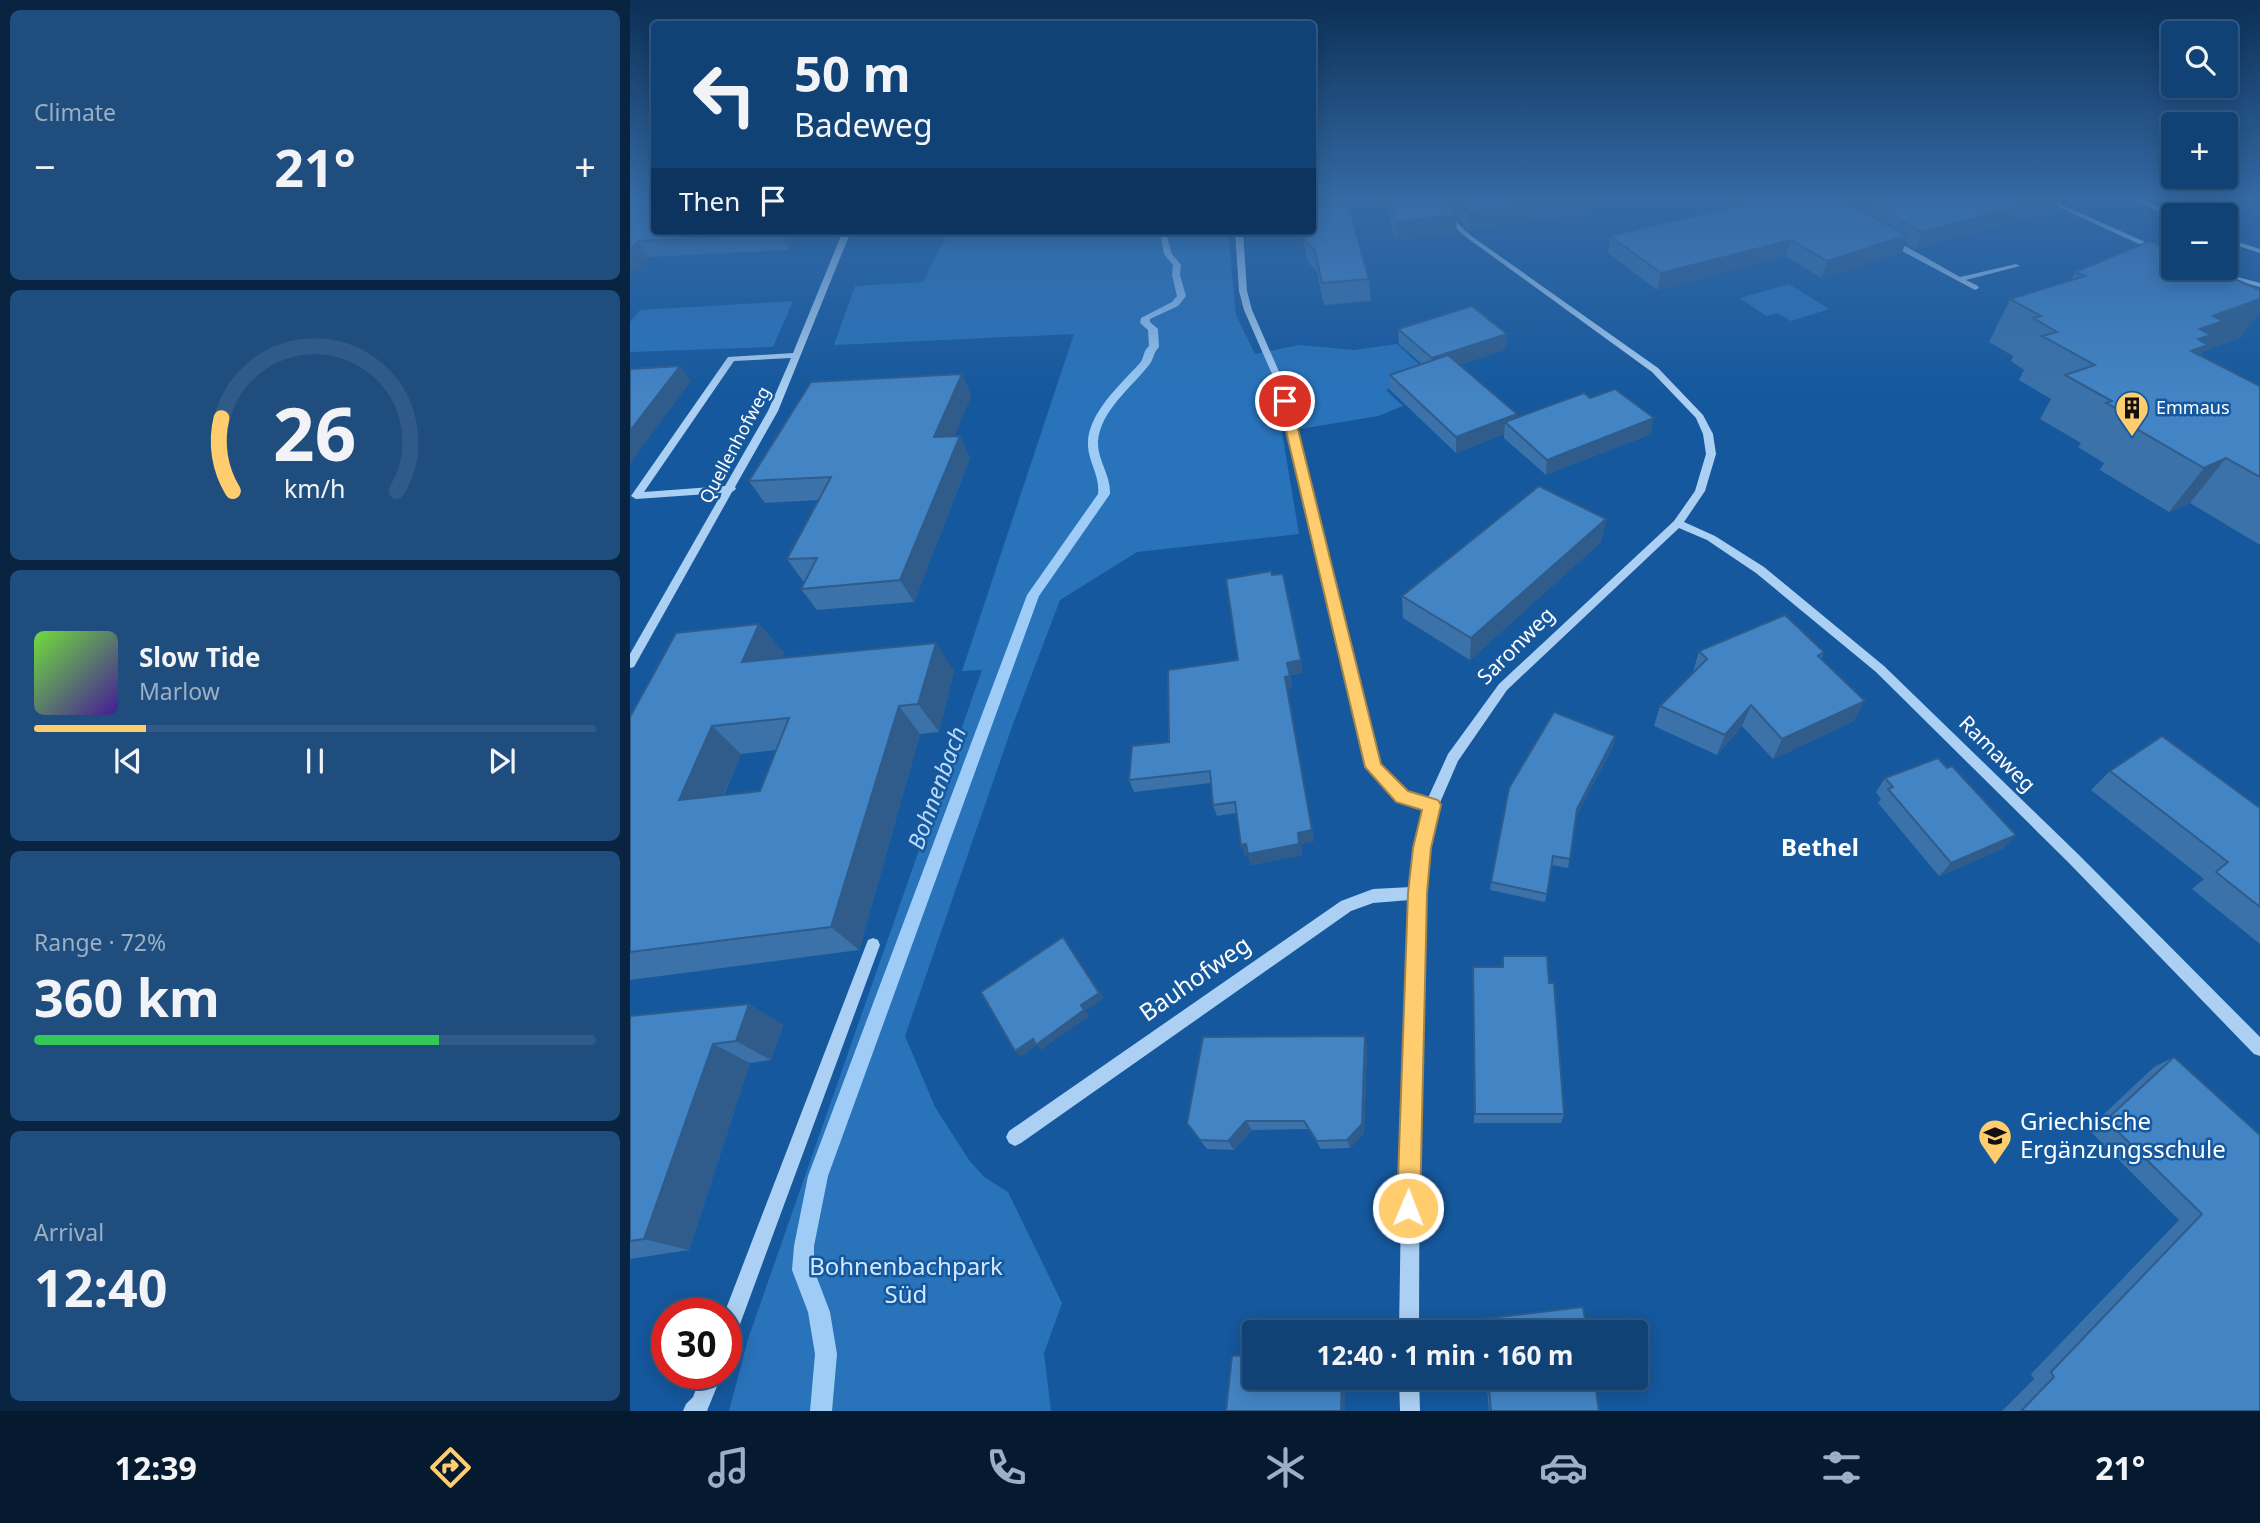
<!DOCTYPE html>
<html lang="en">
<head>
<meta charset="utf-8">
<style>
  :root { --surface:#104276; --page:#1e4d7e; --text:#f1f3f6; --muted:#9cb0c5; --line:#305b88; --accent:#ffcd6e }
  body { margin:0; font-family:"Noto Sans",sans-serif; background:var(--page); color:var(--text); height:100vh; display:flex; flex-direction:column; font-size:26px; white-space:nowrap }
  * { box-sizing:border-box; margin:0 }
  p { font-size:23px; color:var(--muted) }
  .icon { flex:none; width:38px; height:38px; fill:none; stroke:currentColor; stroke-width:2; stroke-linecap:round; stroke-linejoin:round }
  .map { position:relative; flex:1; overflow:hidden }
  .details { display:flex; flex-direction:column; gap:10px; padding:10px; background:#092441; width:630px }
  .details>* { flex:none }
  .top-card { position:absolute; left:21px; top:21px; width:665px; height:214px; border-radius:7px; box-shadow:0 4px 18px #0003,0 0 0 2px var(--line); background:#104276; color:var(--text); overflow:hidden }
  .buttons { position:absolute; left:1531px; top:21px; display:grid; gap:14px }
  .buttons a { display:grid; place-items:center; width:77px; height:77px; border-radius:7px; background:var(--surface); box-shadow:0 4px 18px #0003,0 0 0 2px var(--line); font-size:35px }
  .speed { position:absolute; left:21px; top:1298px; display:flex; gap:14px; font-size:35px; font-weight:700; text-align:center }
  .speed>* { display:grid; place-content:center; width:91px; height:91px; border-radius:50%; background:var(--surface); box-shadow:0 4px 18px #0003,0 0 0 2px var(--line); line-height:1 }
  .speed .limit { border:10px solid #d22; background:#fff; color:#111 }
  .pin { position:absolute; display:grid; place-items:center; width:60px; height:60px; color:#fff; margin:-30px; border:4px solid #fff; border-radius:50%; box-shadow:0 2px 7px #0007 }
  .me { position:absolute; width:77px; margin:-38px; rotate:1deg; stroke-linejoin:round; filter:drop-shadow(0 0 5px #0008) }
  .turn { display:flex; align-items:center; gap:24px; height:147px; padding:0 28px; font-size:32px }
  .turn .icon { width:91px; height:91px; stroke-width:2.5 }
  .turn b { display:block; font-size:49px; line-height:60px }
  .then { display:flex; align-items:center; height:66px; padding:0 28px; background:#0003; gap:14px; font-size:26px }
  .big { font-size:52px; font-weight:700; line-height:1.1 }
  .details .card { flex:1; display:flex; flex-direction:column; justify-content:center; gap:10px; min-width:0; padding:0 24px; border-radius:10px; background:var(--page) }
  .details .dial { align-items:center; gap:0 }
  .dial svg { height:182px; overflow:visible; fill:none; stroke:var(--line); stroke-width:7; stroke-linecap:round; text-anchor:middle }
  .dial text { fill:var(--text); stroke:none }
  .song { display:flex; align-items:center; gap:21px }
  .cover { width:84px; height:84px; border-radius:10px; background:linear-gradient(135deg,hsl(100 70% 55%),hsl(260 70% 35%)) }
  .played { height:7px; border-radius:4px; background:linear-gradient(90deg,var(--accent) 20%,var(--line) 20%) }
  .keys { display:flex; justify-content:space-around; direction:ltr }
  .heat { display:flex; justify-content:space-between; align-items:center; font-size:38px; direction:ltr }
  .charge { height:10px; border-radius:5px; background:linear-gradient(90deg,#34c759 72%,var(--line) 0) }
  .trip { position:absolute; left:612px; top:1320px; width:406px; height:70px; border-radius:7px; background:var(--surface); box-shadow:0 4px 18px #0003,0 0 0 2px var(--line); font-weight:700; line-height:70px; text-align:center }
  .tabs { display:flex; height:112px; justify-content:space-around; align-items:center; background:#061a2f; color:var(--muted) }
  .tabs .icon { width:49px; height:49px }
  .tabs .selected { color:var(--accent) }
  .tabs b { font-size:32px; color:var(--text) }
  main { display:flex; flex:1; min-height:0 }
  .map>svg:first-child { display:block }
  .green { fill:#2973bb }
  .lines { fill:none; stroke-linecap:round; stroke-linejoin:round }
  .stream { fill:#9fccf6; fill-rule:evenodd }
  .minor { fill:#acd0f3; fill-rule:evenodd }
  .wall { fill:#3a72a9; fill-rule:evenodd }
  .shaded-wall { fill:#2f5c8a }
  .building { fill:#4384c5; stroke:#2f5c8a; stroke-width:2; fill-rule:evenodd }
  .route { fill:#ffcd6e; stroke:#a68548; stroke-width:2 }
  .labels { text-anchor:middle; stroke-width:5; stroke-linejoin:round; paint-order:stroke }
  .far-poi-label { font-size:18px; fill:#fff; stroke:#15589d; text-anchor:start }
  .far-street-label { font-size:18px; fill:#fff; stroke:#15589d }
  .street-label { font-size:21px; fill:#fff; stroke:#15589d }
  .water-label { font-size:23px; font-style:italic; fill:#b9daf9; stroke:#15589d }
  .quarter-label { font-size:24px; font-weight:bold; fill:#fff; stroke:#15589d }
  .near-street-label { font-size:24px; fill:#fff; stroke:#15589d }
  .near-poi-label { font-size:24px; fill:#fff; stroke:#15589d; text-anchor:start }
  .near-park-label { font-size:24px; fill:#d4e9fd; stroke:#15589d }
</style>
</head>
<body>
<main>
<section class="details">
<div class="card"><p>Climate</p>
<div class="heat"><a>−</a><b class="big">21°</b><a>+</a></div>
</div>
<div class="card dial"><svg viewBox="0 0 100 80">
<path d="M14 69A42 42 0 1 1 86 69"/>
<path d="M14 69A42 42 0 0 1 9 37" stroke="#ffcd6e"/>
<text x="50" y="56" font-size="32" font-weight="700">26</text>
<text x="50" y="72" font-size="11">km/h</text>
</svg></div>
<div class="card">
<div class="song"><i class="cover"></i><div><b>Slow Tide</b><p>Marlow</p></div></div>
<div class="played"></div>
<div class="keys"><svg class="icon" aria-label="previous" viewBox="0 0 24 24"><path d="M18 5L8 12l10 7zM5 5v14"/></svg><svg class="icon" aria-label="pause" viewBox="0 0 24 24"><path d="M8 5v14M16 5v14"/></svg><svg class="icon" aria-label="next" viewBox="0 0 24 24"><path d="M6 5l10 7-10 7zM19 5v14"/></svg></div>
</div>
<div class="card"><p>Range · 72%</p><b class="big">360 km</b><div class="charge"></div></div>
<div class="card"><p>Arrival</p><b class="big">12:40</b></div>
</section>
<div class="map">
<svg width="1630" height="1411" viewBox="0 0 1630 1411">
  <rect width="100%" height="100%" fill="#15589d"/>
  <!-- green -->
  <g class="green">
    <polygon points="319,231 598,231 606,315 625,354 669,345 724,350 767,344 795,370 796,376 756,390 773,406 748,416 652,432 669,534 507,552 430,600 383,724 275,1036 305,1107 339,1160 354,1177 378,1192 432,1303 414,1353 421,1411 99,1411 118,1339 352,670 332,671 444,334 204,345 225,286 293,282"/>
    <polygon points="1159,284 1199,309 1161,321 1148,313 1136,316 1110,298"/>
    <polygon points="163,301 143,347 0,352 0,322 10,310"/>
  </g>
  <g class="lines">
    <!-- stream -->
    <path class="stream" d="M 531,237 L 537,237 L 542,254 L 551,265 L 550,275 L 556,296 L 548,306 L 520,319 L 520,322 L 528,329 L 529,347 C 523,353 524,359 519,365 C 501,388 471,410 468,441 C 467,460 481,475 480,494 L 409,596 L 198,1176 L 184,1246 L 184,1270 L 200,1312 L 207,1354 L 202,1411 L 180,1411 L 185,1354 L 178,1312 L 162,1270 L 164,1246 L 178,1176 L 397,595 L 468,494 C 470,476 459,463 458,446 C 456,415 490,385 509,364 C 515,358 512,352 519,346 L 518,330 L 510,323 L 511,318 L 542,302 L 547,296 L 542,275 L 543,265 L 534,254 Z"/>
    <!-- minor -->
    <g class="minor">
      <polygon points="804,199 810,199 825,221 840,235 1028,368 1073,415 1083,434 1086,454 1075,491 1054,522 1085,536 1134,567 1254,666 1449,855 1630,1037 1630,1056 1624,1054 1439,863 1246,672 1126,573 1077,540 1049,528 877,690 828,761 809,805 799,848 794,893 790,1021 789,1332 769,1332 774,1021 780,900 743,903 721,911 391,1143 385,1146 379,1143 376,1137 379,1131 711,901 743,889 781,887 785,848 794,809 767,801 737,767 656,420 646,383 614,310 609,291 605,231 613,231 617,291 622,310 654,383 666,420 749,765 776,793 798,798 818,754 869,684 1044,521 1065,491 1076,454 1073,434 1066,418 1022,372 836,237 820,223"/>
      <polygon points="1411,199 1419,199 1544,255 1544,260"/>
      <polygon points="1501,199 1510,199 1547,215 1542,217"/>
      <path d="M 213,231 L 221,231 L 148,411 L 105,487 L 106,489 L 102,492 L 4,667 L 0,668 L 0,654 L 92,493 L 6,499 L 1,496 L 98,357 L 163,353 ZM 161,358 L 138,411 L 95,486 L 14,492 L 104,361 Z"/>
      <polygon points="1596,238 1630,249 1630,253 1596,242"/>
      <polygon points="1257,239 1263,239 1330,277 1386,264 1390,266 1336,280 1348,286 1349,288 1345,290 1257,243"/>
      <polygon points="1562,268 1574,268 1630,283 1630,287"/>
      <polygon points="243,938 248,940 250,945 106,1335 103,1342 96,1344 96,1314 94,1314 236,945 238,940"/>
      <polygon points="72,1374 92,1374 77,1411 53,1411 56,1404 63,1397"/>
      <polygon points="769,1377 789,1377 790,1411 770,1411"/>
    </g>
  </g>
  <!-- wall -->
  <g class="wall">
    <polygon points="0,199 24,231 173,231 158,250 19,257 0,277"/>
    <polygon points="754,199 962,199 960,213 839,230 827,215 826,232 766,241"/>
    <polygon points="1106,199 1430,199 1424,211 1285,249 1275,243 1272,253 1237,262 1237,264 1191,278 1156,256 1027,290 978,253 980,236 1105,206"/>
    <polygon points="1620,199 1630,199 1630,203"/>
    <polygon points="671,231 682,231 739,279 741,301 694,305 687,272 678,262"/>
    <polygon points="1445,272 1630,290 1630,311 1610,338 1574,351 1570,356 1630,386 1630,545 1560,503 1539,512 1470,470 1474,463 1448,447 1451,443 1410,419 1421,399 1389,380 1394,370 1381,361 1383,356 1359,342 1380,299 1440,281"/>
    <polygon points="768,329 876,349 829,365 887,418 960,398 1021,434 916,475 874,438 874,434 826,453 760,390 760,375 792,364 769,344"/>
    <polygon points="332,374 341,396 324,436 330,436 340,458 284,602 187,610 171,589 175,581 173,581 157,559 189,500 135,503 119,481"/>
    <polygon points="976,519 971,542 840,660 773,618 772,596 860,526"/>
    <path d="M 129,624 L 154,653 L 152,658 L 324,671 L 309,732 L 290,734 L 229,950 L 0,980 L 0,717 ZM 146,750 L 130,791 L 94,795 L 111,754 Z"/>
    <polygon points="1069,651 1194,652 1191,659 1224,721 1143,759 1112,726 1087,755 1024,726 1030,706 1063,672"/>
    <polygon points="608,660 673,673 660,675 662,689 658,689 684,841 671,844 672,855 621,865 618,855 615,856 606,813 587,816 583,805 581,783 504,792 499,780 539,742"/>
    <polygon points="985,736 983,746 946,817 938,868 922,865 915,902 860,890 861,882"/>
    <polygon points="1480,771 1630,808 1630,944 1562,889 1574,879 1461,790"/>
    <polygon points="1255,778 1373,849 1309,876 1248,803 1251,799 1246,792"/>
    <polygon points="873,956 919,983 934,1114 931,1123 844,1123 843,967 872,967"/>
    <polygon points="119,1004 153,1025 141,1060 120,1063 59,1250 0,1259 0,1016"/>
    <polygon points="735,1036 737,1047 734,1133 720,1148 691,1149 678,1129 622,1130 604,1150 577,1149 570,1140"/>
    <polygon points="1544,1057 1630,1411 1372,1411 1404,1379 1401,1374 1549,1220 1458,1129 1524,1067"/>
    <polygon points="856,1377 964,1377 969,1411 859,1411"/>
  </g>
  <!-- shaded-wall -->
  <g class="shaded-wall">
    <polygon points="935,199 962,199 960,213 839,230 839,212"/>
    <polygon points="1418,199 1430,199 1424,211 1285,249 1292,232"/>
    <polygon points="827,214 826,232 766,241 766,223"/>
    <polygon points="152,231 173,231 158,250 150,234"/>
    <polygon points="1278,236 1272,253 1237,262 1237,264 1191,278 1197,261 1240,246"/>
    <polygon points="1161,240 1156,256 1027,290 1031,273"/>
    <polygon points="8,241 19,257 0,277 0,249"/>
    <polygon points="1630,299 1630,311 1610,338 1574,351 1548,388 1570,329 1583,316"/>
    <polygon points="877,334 876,349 802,374 802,358"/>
    <polygon points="50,366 61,381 0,464 0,431"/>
    <polygon points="332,374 341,396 315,459 304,437"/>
    <polygon points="887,414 886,430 875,422 874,434 826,453 826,437"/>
    <polygon points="1024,418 1021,434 916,475 917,460"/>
    <polygon points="330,436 340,458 284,602 270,580"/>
    <polygon points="1596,458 1560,503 1539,512 1574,468"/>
    <polygon points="976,519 971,542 840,660 841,638"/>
    <polygon points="129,624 154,653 138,691 112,662"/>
    <polygon points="306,643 324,671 309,732 288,704"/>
    <polygon points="671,660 673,673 660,675 657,663"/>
    <polygon points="660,676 662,689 658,689 684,841 671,844 672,855 621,865 618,855 615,856 611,845 655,677"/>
    <polygon points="1235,701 1224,721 1143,759 1152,739"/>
    <polygon points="1121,705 1112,726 1087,755 1095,735"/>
    <polygon points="269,706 290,734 229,950 201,927"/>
    <polygon points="82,726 111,754 80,826 49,800"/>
    <polygon points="985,736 983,746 945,819 947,809"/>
    <polygon points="1386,835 1373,849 1309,876 1321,863"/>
    <polygon points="433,937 474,998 456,1011 459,1016 411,1050 407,1045 391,1057 385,1051 451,1005"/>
    <polygon points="119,1004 153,1025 141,1060 106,1041"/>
    <polygon points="735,1036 737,1047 734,1133 720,1148 717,1140"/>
    <polygon points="83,1044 120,1063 59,1250 14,1239"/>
    <polygon points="616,1121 622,1130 604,1150 598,1141"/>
    <polygon points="712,1377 716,1377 715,1411 711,1411"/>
  </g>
  <!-- building -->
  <g class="building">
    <polygon points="0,199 24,199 24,231 152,231 150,234 8,241 0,249"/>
    <polygon points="758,199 814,199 827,214 766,223"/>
    <polygon points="828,199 935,199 839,212"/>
    <polygon points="1112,199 1211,199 1278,236 1240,246 1243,247 1197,261 1161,240 1031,273 980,236 1119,203"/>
    <polygon points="1231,199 1418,199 1292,232"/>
    <polygon points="718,205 739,279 692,283 685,250 675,241 673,231 682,231 682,207"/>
    <polygon points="1520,241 1544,252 1544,268 1580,268 1630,290 1630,299 1583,316 1593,321 1570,329 1581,335 1568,339 1578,345 1561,351 1630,386 1630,477 1596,458 1574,468 1500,425 1509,421 1476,403 1482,401 1435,375 1465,365 1412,336 1427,332 1403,318 1411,316 1380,299 1455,276 1445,272"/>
    <polygon points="842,306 877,334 802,358 768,329"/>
    <polygon points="818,355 887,414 826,437 760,375"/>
    <polygon points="50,366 0,431 0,369"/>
    <polygon points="332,374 304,437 330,436 270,580 171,589 187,558 157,559 201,477 119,481 181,382"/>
    <polygon points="985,389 1024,418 917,460 875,422 954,393 960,398"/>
    <polygon points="909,486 976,519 841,638 772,596"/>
    <polygon points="641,571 642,575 653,574 671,660 657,663 660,676 655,677 682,830 668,833 669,844 618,854 616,844 611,845 605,802 583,805 580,771 499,780 502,746 539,742 538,670 608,660 596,579"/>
    <polygon points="1155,615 1194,652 1188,656 1235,701 1152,739 1121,705 1095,735 1030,706 1077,659 1069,651"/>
    <path d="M 129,624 L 112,662 L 306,643 L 288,704 L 269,706 L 201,927 L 0,952 L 0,717 L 46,633 ZM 159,718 L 130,791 L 49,800 L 82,726 Z"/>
    <polygon points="924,712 985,736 947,809 940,859 923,856 917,894 861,882 879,788"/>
    <polygon points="1532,736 1630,808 1630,907 1586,872 1598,862 1480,771"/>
    <polygon points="1308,758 1317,768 1322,766 1386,835 1321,863 1258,789 1263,787 1255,778"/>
    <polygon points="433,937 469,993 451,1005 454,1010 406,1045 403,1039 385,1051 351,992"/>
    <polygon points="873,956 917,956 919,983 924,983 934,1114 845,1114 843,967 873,967"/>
    <polygon points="119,1004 106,1041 83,1044 14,1239 0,1241 0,1016"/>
    <polygon points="735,1036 732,1124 717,1140 687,1141 674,1121 616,1121 598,1141 570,1140 557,1123 573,1037"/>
    <polygon points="1544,1057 1630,1135 1630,1411 1391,1411 1424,1377 1421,1372 1572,1214 1476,1120"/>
    <polygon points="953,1307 957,1332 853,1332 851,1319"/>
    <polygon points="620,1337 625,1337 625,1377 712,1377 711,1411 596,1411 602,1356 619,1355"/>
    <polygon points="858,1377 964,1377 969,1411 861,1411"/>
  </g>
  <!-- sky -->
  <linearGradient id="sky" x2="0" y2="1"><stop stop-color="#0c3056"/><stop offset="0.5" stop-color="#356aa5"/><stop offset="1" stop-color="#356aa5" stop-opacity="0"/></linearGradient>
  <rect width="1630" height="396" fill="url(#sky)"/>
  <!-- route -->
  <polygon class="route" points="655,398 661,401 751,764 778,791 808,800 811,805 801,848 797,893 790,1208 787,1216 778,1219 770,1216 767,1208 778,893 783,848 792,810 766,802 735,767 649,401"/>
  <!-- icons -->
  <defs>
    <g id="building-pin" transform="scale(1.75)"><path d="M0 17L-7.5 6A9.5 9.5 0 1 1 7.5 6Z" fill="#ffcd6e" stroke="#15589d"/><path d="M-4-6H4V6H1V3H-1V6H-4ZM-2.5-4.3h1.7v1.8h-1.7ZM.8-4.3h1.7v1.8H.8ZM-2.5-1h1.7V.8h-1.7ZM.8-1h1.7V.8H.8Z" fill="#111"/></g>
    <g id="school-pin" transform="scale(1.75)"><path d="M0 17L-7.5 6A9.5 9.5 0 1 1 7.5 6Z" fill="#ffcd6e" stroke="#15589d"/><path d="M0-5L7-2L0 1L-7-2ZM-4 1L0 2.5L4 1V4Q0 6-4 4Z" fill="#111"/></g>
  </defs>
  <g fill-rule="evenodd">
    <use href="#building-pin" x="1502" y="408"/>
    <use href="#school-pin" x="1365" y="1136"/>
  </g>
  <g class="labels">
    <!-- far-poi labels -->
    <g class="far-poi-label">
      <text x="1526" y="414">Emmaus</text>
    </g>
    <!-- far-street labels -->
    <g class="far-street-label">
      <text transform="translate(105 445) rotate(-62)" y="6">Quellenhofweg</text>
    </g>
    <!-- street labels -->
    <g class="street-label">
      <text transform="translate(886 646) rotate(-45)" y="7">Saronweg</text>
      <text transform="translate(1367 754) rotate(45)" y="7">Ramaweg</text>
    </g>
    <!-- water labels -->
    <g class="water-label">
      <text transform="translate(307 788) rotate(-70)" y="8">Bohnenbach</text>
    </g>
    <!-- quarter labels -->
    <g class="quarter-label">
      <text x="1190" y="856">Bethel</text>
    </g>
    <!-- near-street labels -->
    <g class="near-street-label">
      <text transform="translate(565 979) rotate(-35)" y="8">Bauhofweg</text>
    </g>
    <!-- near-poi labels -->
    <g class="near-poi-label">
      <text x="1390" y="1130">Griechische<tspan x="1390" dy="28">Ergänzungsschule</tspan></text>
    </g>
    <!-- near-park labels -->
    <g class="near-park-label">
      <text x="276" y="1275">Bohnenbachpark<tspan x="276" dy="28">Süd</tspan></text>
    </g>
  </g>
</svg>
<div class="buttons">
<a><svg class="icon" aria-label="search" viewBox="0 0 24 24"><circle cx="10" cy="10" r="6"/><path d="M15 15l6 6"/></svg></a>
<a>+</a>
<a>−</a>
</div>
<div class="speed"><div class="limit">30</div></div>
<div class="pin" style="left:655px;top:401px;background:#d93025"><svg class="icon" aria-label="arrive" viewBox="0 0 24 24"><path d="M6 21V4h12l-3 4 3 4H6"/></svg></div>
<svg class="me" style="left:778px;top:1208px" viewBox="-20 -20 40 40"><circle r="17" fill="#ffcd6e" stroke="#fff" stroke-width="3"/><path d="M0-11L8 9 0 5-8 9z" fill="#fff"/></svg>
<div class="trip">12:40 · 1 min · 160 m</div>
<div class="top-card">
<div class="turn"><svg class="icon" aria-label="left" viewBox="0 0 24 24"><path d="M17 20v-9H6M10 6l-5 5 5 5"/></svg><div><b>50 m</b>Badeweg</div></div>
<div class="then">Then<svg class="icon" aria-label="arrive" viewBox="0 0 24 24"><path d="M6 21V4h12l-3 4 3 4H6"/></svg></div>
</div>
</div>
</main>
<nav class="tabs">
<b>12:39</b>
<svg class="icon selected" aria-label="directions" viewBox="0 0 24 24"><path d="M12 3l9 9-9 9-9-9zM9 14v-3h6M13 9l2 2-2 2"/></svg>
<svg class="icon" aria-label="music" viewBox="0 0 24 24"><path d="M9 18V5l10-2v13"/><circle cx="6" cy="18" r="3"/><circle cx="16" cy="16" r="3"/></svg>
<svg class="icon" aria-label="phone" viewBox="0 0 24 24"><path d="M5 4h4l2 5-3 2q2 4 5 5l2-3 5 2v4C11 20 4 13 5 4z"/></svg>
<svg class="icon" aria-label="climate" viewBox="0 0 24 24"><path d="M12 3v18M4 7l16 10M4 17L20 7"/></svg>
<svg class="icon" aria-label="car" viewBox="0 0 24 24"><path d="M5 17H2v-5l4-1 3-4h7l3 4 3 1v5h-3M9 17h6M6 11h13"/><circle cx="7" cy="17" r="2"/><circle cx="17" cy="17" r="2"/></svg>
<svg class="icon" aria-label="filters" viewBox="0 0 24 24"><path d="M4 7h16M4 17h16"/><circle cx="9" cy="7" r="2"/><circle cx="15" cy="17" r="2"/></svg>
<b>21°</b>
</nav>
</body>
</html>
